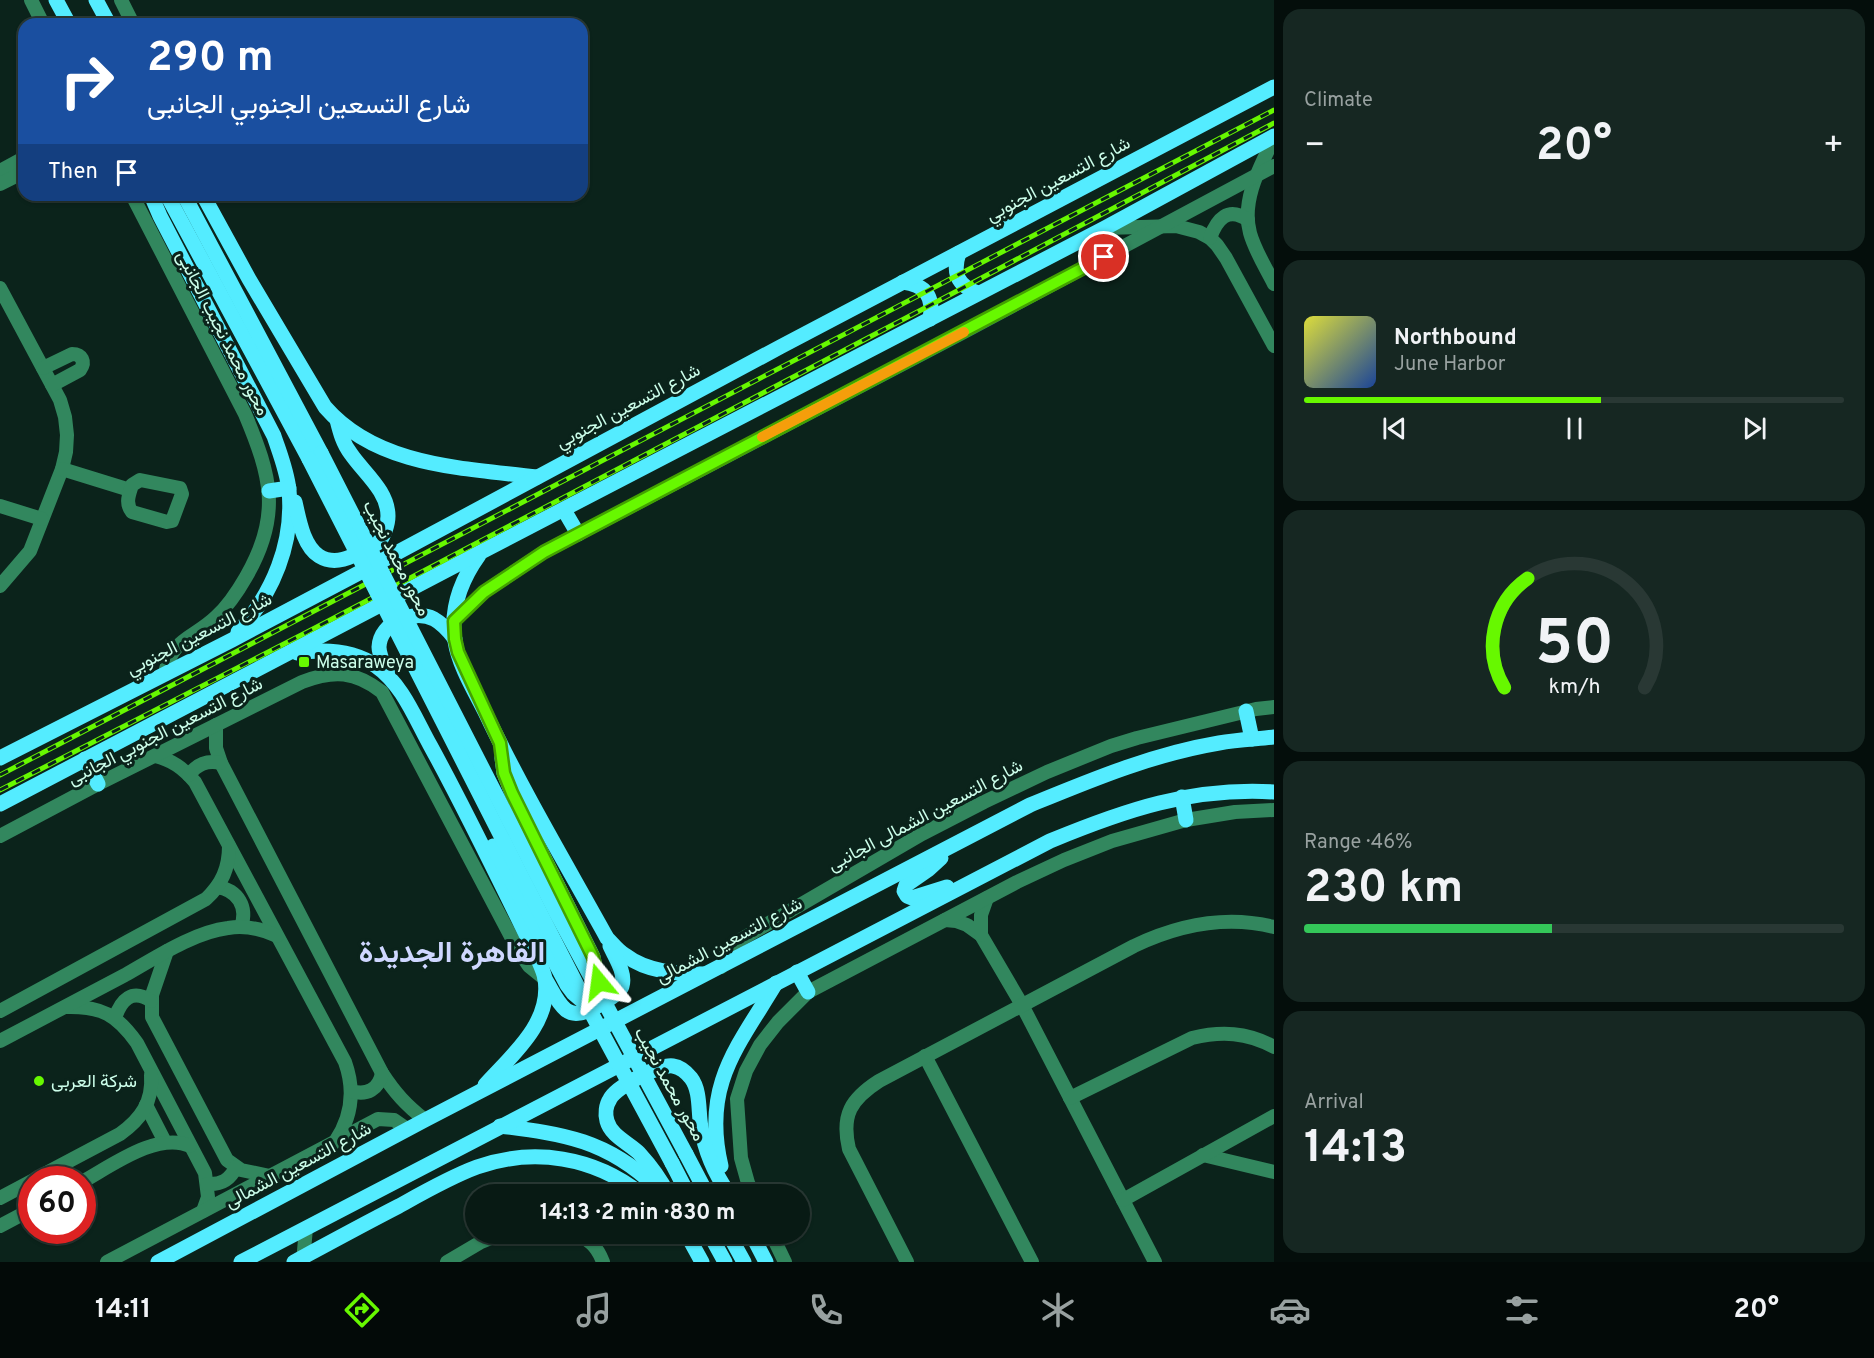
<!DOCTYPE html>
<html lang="en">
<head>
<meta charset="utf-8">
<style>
  :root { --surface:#081a14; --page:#162722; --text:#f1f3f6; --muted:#98a1a0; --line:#293834; --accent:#67f800 }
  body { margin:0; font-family:Overpass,Vazirmatn,sans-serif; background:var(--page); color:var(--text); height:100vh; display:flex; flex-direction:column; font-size:22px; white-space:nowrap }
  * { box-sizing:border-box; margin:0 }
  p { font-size:20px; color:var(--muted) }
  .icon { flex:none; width:33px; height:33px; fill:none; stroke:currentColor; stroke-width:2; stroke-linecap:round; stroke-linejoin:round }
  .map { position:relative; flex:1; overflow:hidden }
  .details { display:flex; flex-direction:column; gap:9px; padding:9px; background:#040e0b; width:600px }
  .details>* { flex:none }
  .hud { position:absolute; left:18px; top:18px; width:570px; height:183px; border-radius:18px; box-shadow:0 2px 4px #0004,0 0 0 2px var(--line); background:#1a4fa0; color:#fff; overflow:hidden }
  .speed { position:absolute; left:18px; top:1166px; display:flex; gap:12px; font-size:30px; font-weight:700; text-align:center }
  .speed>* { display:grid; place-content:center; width:78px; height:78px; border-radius:50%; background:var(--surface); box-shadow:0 2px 4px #0004,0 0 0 2px var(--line); line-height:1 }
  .speed .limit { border:9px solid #d22; background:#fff; color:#111 }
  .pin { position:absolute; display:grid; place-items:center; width:51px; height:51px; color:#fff; margin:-26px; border:3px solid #fff; border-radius:50%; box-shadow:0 2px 6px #0007 }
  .me { position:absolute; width:66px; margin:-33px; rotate:344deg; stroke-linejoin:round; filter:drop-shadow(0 0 4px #0008) }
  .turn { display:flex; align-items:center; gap:21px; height:126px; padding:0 30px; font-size:27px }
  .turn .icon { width:78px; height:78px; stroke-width:2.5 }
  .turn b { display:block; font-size:42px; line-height:51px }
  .then { display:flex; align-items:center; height:57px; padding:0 30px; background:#0003; gap:12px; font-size:22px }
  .big { font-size:45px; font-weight:700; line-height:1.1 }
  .details .widget { flex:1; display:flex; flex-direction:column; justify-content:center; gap:9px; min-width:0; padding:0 21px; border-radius:18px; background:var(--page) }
  .details .dial { align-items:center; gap:0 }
  .dial svg { height:156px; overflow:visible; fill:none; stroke:var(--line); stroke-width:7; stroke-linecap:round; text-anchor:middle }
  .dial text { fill:var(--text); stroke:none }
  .song { display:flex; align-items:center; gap:18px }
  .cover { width:72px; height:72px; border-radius:9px; background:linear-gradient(135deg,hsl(60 70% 55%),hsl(220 70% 35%)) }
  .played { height:6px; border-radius:3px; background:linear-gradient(90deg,var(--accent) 55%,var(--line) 55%) }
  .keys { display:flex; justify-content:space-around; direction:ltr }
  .heat { display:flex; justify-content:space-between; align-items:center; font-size:33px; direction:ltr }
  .charge { height:9px; border-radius:4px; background:linear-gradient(90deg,#34c759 46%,var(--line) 0) }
  .trip { position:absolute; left:465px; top:1184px; width:345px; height:60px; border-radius:30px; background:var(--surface); box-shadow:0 2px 4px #0004,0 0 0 2px var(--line); font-weight:700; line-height:60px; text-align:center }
  .menu { display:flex; height:96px; justify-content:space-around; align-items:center; background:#030a08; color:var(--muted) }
  .menu .icon { width:42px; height:42px }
  .menu .on { color:var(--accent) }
  .menu b { font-size:27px; color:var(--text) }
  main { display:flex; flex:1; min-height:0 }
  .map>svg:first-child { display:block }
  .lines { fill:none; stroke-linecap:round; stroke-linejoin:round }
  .minor { stroke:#32875e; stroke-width:14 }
  .major { stroke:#54ecff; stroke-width:15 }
  .rail-casing { stroke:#67f800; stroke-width:5 }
  .rail { stroke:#0b231b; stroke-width:3; stroke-dasharray:9; stroke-linecap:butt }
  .major-bridge { stroke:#54ecff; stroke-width:15 }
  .route-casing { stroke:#43a100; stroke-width:15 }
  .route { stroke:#67f800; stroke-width:10 }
  .slow { stroke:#f59e0b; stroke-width:10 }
  .poi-dot { fill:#67f800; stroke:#0b231b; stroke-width:2 }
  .labels { text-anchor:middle; stroke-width:6; stroke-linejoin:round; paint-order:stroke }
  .street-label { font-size:18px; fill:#cdffeb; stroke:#0b231b }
  .poi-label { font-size:18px; fill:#cdffeb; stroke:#0b231b; text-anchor:start }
  .town-label { font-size:30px; font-weight:bold; fill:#cfd7ff; stroke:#0b231b }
</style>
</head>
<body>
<main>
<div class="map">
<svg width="1274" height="1262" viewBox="0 0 1274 1262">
  <rect width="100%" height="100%" fill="#0b231b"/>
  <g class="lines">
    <!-- minor -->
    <g class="minor">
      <polyline points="31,0 43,24"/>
      <polyline points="121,0 133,24"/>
      <path d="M 1274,138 C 1260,167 1241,200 1250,233 C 1255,251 1266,268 1274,284"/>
      <polyline points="0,171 24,158"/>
      <polyline points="0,184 24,172"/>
      <path d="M 132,195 L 245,414 C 271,476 282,515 246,577 C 238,591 228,606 216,617 C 193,639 172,638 165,673"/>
      <polyline points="1105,228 1176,226 1199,232 1210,238 1217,245 1226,258 1274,346"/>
      <path d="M 1210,238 C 1217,219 1228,206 1248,220"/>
      <polyline points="0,288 60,400 65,417 67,435 66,452 62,469 30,551 0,586"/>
      <path d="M 43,368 L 72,354 C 82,354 86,362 80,370 L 52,385"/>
      <polyline points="62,469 130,490"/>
      <path d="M 140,480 L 180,488 L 182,494 L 172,521 L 167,522 L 132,512 C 125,503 129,495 132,485 Z"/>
      <polyline points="0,506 42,519"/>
      <polyline points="454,621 484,592 544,552 962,333 1274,166"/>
      <path d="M 216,725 L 216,748 L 221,763 L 382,1073 C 395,1093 406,1105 425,1120"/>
      <path d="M 155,756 C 172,760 183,768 195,782 L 345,1062 C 355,1090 352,1117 335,1142"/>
      <path d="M 189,775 C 197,764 207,760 221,763"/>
      <path d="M 0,836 L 98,784 L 302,682 C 334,670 355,671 382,692 L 518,950 L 529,966 L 545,979"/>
      <path d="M 217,887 C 238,890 248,907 241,927"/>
      <polyline points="945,920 956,921 967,925 981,935 1022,1005 1155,1262"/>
      <polyline points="981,935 981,915 987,898"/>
      <polyline points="167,951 152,995 152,1017 227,1160 241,1170 270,1176"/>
      <polyline points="721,967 726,954 740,940 922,834 984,802 1047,772 1111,746 1137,738 1256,709 1274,707"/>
      <path d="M 66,1007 C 102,1006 117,1015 137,1043 L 205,1173 L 208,1197 L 203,1211"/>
      <path d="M 0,1011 L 206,899 C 222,884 229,868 229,846"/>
      <path d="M 115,1018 C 121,1000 132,988 151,1001"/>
      <path d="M 0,1041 C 42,1019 83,997 125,975 C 155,958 194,932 228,928 C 246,925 262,929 277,936"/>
      <polyline points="925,1056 1032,1262"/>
      <path d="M 351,1091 C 367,1096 379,1089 382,1073"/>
      <path d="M 1070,1098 L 1192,1038 C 1221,1031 1247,1032 1274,1047"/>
      <polyline points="146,1105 165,1142"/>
      <polyline points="1203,1155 1274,1172"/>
      <path d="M 35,1179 L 120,1134 C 141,1119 153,1102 151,1075"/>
      <path d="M 82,1182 C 111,1166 158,1131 190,1146"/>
      <path d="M 207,1184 C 221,1185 230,1180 236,1167"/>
      <polyline points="753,1194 748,1183 741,1158 737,1099 746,1071 760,1045 778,1022 808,992 1017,882 1064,860 1112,841 1186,820 1235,812 1274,810"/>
      <polyline points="0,1198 32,1181"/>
      <polyline points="1123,1200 1274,1116"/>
      <polyline points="0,1226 32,1209"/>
      <path d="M 573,1233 C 589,1239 597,1246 603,1262"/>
      <polyline points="771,1233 785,1262"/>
      <polyline points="107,1262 378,1119 394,1120 407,1129"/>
      <polyline points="303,1262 306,1228"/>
      <polyline points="447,1262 481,1242 503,1233"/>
      <path d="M 907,1262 L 849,1149 C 841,1115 851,1099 879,1081 L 1134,946 C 1178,925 1226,915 1274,927"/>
    </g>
    <!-- major -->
    <g class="major">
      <polyline points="56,0 69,24"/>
      <polyline points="96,0 109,24"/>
      <path d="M 151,195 L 160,216 L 274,436 C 280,454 287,471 289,490 C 294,543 273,593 238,632"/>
      <polyline points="167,195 309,459"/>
      <polyline points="184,195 321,453"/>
      <path d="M 203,195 L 249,279 L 325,407 C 377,467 464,468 537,477"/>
      <path d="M 959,253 C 952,274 958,286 978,293"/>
      <path d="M 903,282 C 926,285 934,297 930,319"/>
      <polyline points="269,491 289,488"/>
      <path d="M 295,502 C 299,519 303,546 319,556 C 335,566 352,557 366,549 C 370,547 376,545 379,542 C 384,536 388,524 388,516 C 388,491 364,473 351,454 C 343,444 340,432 337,420"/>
      <polyline points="564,510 578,534"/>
      <path d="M 479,555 C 461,580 450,609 455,641 C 459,666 474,690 485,712 C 522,790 566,864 607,938 C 613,944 618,951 625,955 C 647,972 678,974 704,974"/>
      <path d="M 297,653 C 324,649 353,650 376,666 C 402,684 415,718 430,745 C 468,814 502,886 537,957 C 540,964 544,972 545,979 C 552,1023 511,1056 485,1085"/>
      <path d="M 388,674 C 385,666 379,656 379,647 C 380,622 414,609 434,619 C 443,624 449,631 455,639"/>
      <polyline points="1246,711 1252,739"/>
      <polyline points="0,758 232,640 389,557 780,347 1274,87"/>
      <polyline points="502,758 504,773 512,793 593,957 600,991"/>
      <polyline points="85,759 98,784"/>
      <polyline points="1182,797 1186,820"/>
      <polyline points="0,804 481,552 1105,228 1274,136"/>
      <polyline points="493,846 567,985 573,993 587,1005"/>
      <polyline points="941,858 929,869 906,885 904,891 907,896 912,898 947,887"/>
      <polyline points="797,972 808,992"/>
      <path d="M 545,979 C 551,988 557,1003 566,1010 C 570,1013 575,1014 580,1013 C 589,1012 620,995 622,986 C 626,973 615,957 610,946"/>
      <path d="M 500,1126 C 564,1134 607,1140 656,1187"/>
      <polyline points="686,1154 707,1194"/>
      <polyline points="672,1163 688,1194"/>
      <path d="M 721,1166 C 702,1085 737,1048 776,983"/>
      <path d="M 668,1194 C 661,1180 650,1165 639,1153 C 629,1143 611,1136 607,1121 C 605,1114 606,1105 610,1099 C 616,1087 659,1064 673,1066 C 680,1067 687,1073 691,1078 C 701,1091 698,1113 701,1127 C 705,1152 715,1174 729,1194"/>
      <polyline points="686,1233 702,1262"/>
      <polyline points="709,1233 725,1262"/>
      <polyline points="728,1233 744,1262"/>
      <polyline points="751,1233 766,1262"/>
      <path d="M 158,1262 L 425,1120 L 1030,805 C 1091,780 1153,754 1219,743 C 1237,740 1256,739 1274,737"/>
      <path d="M 241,1262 L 1050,841 C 1125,810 1192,787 1274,792"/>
      <path d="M 294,1262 C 329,1243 364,1224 399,1206 C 424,1192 450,1177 477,1167 C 534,1147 594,1157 641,1194"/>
    </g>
    <!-- rail casing -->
    <g class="rail-casing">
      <g id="rail">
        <polyline points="0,775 1274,110"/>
        <polyline points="0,790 311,630 923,309 1274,123"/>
      </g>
    </g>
    <!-- rail -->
    <use href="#rail" class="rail"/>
    <!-- major-bridge -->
    <g class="major-bridge">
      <polyline points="321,453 556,912 686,1154"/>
      <polyline points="309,459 587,1005 672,1163"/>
    </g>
  </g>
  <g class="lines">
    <!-- route casing -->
    <g class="route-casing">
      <polyline id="route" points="599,982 593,957 512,793 504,773 500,743 458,652 455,639 454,621 484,592 544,552 1104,257"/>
    </g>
    <!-- route -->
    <use href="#route" class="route"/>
    <!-- slow -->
    <polyline class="slow" points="762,437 964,332"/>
  </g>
  <!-- markers -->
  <g class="poi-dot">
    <rect x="298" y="656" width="12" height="12" rx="3"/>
    <circle cx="39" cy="1081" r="6"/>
  </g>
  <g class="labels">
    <!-- street labels -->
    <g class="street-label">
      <text transform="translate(1058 179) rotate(-28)" y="6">شارع التسعين الجنوبي</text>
      <text transform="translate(223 333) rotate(63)" y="6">محور محمد نجيب الجانبى</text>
      <text transform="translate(628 406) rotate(-28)" y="6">شارع التسعين الجنوبي</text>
      <text transform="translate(397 558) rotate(63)" y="6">محور محمد نجيب</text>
      <text transform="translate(199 634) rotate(-27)" y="6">شارع التسعين الجنوبي</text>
      <text transform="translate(165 731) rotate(-27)" y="6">شارع التسعين الجنوبي الجانبى</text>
      <text transform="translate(925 815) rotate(-28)" y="6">شارع التسعين الشمالى الجانبى</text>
      <text transform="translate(729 940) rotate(-28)" y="6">شارع التسعين الشمالى</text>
      <text transform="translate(670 1084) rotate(61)" y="6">محور محمد نجيب</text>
      <text transform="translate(298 1165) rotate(-28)" y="6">شارع التسعين الشمالى</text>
    </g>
    <!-- poi labels -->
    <g class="poi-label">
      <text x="316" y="668">Masaraweya</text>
      <text x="51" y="1087">شركة العربى</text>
    </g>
    <!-- town labels -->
    <g class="town-label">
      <text x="452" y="962">القاهرة الجديدة</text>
    </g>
  </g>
</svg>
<div class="speed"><div class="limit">60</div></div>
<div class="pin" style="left:1104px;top:257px;background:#d93025"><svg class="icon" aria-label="arrive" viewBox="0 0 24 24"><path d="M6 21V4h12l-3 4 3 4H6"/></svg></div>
<svg class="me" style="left:599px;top:982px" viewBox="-20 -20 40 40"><path d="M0-17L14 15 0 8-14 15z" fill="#67f800" stroke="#fff" stroke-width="4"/></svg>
<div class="trip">14:13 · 2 min · 830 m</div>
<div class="hud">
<div class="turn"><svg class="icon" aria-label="right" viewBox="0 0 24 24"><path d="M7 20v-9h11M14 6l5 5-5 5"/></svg><div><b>290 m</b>شارع التسعين الجنوبي الجانبى</div></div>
<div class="then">Then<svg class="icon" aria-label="arrive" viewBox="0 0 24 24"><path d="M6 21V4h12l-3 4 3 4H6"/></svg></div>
</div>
</div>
<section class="details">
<div class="widget"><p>Climate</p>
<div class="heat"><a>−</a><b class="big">20°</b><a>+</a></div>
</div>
<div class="widget">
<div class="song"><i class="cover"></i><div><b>Northbound</b><p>June Harbor</p></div></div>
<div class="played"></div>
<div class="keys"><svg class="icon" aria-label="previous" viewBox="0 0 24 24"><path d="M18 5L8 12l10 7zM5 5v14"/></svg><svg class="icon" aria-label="pause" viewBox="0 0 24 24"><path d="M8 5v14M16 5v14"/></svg><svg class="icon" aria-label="next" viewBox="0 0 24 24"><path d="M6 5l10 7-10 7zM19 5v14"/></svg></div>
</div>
<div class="widget dial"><svg viewBox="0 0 100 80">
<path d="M14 69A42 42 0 1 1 86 69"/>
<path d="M14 69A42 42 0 0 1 26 13" stroke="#67f800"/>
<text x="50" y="56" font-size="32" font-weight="700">50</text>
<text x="50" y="72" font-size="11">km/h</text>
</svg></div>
<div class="widget"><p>Range · 46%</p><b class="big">230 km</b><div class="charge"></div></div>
<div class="widget"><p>Arrival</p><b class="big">14:13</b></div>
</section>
</main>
<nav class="menu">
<b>14:11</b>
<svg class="icon on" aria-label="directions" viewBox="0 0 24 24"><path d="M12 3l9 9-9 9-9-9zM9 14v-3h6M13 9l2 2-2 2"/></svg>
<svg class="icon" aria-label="music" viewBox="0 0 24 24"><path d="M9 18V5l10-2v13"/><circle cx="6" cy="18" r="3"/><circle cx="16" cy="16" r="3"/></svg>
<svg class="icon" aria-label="phone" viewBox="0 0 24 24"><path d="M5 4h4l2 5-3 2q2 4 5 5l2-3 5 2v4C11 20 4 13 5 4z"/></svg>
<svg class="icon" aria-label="climate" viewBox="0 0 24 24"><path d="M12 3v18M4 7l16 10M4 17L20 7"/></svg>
<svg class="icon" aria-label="car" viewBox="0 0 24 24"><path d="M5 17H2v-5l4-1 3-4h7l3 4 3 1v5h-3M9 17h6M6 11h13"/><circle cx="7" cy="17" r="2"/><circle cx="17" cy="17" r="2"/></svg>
<svg class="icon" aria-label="filters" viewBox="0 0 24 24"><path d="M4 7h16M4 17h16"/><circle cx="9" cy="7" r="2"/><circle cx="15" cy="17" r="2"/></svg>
<b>20°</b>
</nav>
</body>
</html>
